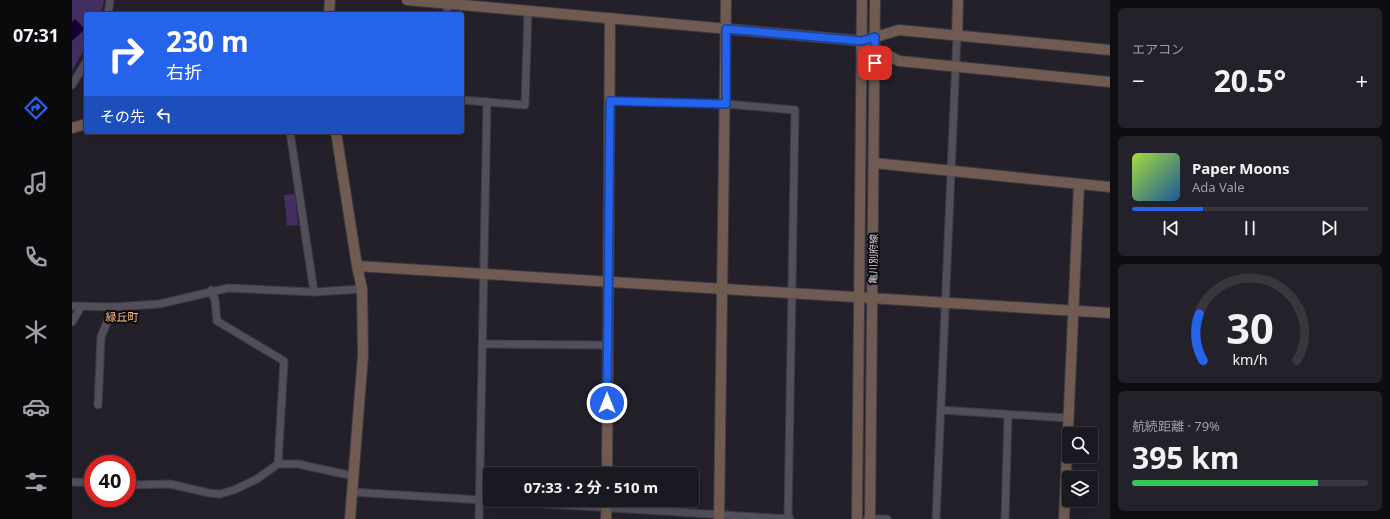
<!DOCTYPE html>
<html lang="ja">
<head>
<meta charset="utf-8">
<style>
  :root { --surface:#1a1820; --page:#232129; --text:#f1f3f6; --muted:#9fa0a5; --line:#38373e; --accent:#2563eb }
  body { margin:0; font-family:"Noto Sans","Noto Sans JP",sans-serif; background:var(--page); color:var(--text); height:100vh; display:flex; flex-direction:column; font-size:15px; white-space:nowrap }
  * { box-sizing:border-box; margin:0 }
  p { font-size:13px; color:var(--muted) }
  .icon { flex:none; width:22px; height:22px; fill:none; stroke:currentColor; stroke-width:2; stroke-linecap:round; stroke-linejoin:round }
  .map { position:relative; flex:1; overflow:hidden }
  .panel { display:flex; flex-direction:column; gap:8px; padding:8px; background:#0e0d12; width:280px }
  .panel>* { flex:none }
  .banner { position:absolute; left:12px; top:12px; width:380px; height:122px; border-radius:4px; box-shadow:0 4px 16px #0002,0 0 0 1px var(--line); background:#2563eb; color:#fff; overflow:hidden }
  .buttons { position:absolute; left:990px; top:427px; display:grid; gap:8px }
  .buttons a { display:grid; place-items:center; width:36px; height:36px; border-radius:4px; background:var(--surface); box-shadow:0 4px 16px #0002,0 0 0 1px var(--line); font-size:20px }
  .speed { position:absolute; left:12px; top:455px; display:flex; gap:8px; font-size:20px; font-weight:700; text-align:center }
  .speed>* { display:grid; place-content:center; width:52px; height:52px; border-radius:50%; background:var(--surface); box-shadow:0 4px 16px #0002,0 0 0 1px var(--line); line-height:1 }
  .speed .limit { border:6px solid #d22; background:#fff; color:#111 }
  .pin { position:absolute; display:grid; place-items:center; width:34px; height:34px; color:#fff; margin:-17px; border-radius:8px; box-shadow:0 2px 6px #0006 }
  .me { position:absolute; width:44px; margin:-22px; rotate:0deg; stroke-linejoin:round; filter:drop-shadow(0 0 3px #0008) }
  .turn { display:flex; align-items:center; gap:14px; height:84px; padding:0 16px; font-size:18px }
  .turn .icon { width:52px; height:52px; stroke-width:2.5 }
  .turn b { display:block; font-size:28px; line-height:34px }
  .then { display:flex; align-items:center; height:38px; padding:0 16px; background:#0003; gap:8px; font-size:15px }
  .big { font-size:30px; font-weight:700; line-height:1.1 }
  .panel .tile { flex:1; display:flex; flex-direction:column; justify-content:center; gap:6px; min-width:0; padding:0 14px; border-radius:6px; background:var(--page) }
  .panel .dial { align-items:center; gap:0 }
  .dial svg { height:104px; overflow:visible; fill:none; stroke:var(--line); stroke-width:7; stroke-linecap:round; text-anchor:middle }
  .dial text { fill:var(--text); stroke:none }
  .song { display:flex; align-items:center; gap:12px }
  .cover { width:48px; height:48px; border-radius:6px; background:linear-gradient(135deg,hsl(80 70% 55%),hsl(210 70% 35%)) }
  .played { height:4px; border-radius:2px; background:linear-gradient(90deg,var(--accent) 30%,var(--line) 30%) }
  .keys { display:flex; justify-content:space-around; direction:ltr }
  .heat { display:flex; justify-content:space-between; align-items:center; font-size:22px; direction:ltr }
  .charge { height:6px; border-radius:3px; background:linear-gradient(90deg,#34c759 79%,var(--line) 0) }
  .trip { position:absolute; left:411px; top:467px; width:216px; height:40px; border-radius:4px; background:var(--surface); box-shadow:0 4px 16px #0002,0 0 0 1px var(--line); font-weight:700; line-height:40px; text-align:center }
  main { display:flex; flex:1; min-height:0 }
  .tab-bar { display:flex; flex-direction:column; width:72px; justify-content:space-around; align-items:center; background:#0a0a0d; color:var(--muted) }
  .tab-bar .icon { width:28px; height:28px }
  .tab-bar .active { color:var(--accent) }
  .tab-bar b { font-size:18px; color:var(--text) }
  .map>svg:first-child { display:block }
  .green { fill:#442f63 }
  .water { fill:#180030 }
  .lines { fill:none; stroke-linecap:round; stroke-linejoin:round }
  .street-casing { stroke:#3e3b44; stroke-width:9 }
  .secondary-casing { stroke:#3e3b44; stroke-width:12 }
  .street { stroke:#524e5a; stroke-width:7 }
  .secondary { stroke:#6f5b51; stroke-width:10 }
  .route-casing { stroke:#184099; stroke-width:10 }
  .route { stroke:#2563eb; stroke-width:7 }
  .labels { text-anchor:middle; stroke-width:4; stroke-linejoin:round; paint-order:stroke }
  .street-label { font-size:10px; fill:#dad8df; stroke:#0c0a0f }
  .neighbourhood-label { font-size:11px; fill:#f8bc84; stroke:#0c0a0f }
</style>
</head>
<body>
<main>
<nav class="tab-bar">
<b>07:31</b>
<svg class="icon active" aria-label="directions" viewBox="0 0 24 24"><path d="M12 3l9 9-9 9-9-9zM9 14v-3h6M13 9l2 2-2 2"/></svg>
<svg class="icon" aria-label="music" viewBox="0 0 24 24"><path d="M9 18V5l10-2v13"/><circle cx="6" cy="18" r="3"/><circle cx="16" cy="16" r="3"/></svg>
<svg class="icon" aria-label="phone" viewBox="0 0 24 24"><path d="M5 4h4l2 5-3 2q2 4 5 5l2-3 5 2v4C11 20 4 13 5 4z"/></svg>
<svg class="icon" aria-label="climate" viewBox="0 0 24 24"><path d="M12 3v18M4 7l16 10M4 17L20 7"/></svg>
<svg class="icon" aria-label="car" viewBox="0 0 24 24"><path d="M5 17H2v-5l4-1 3-4h7l3 4 3 1v5h-3M9 17h6M6 11h13"/><circle cx="7" cy="17" r="2"/><circle cx="17" cy="17" r="2"/></svg>
<svg class="icon" aria-label="filters" viewBox="0 0 24 24"><path d="M4 7h16M4 17h16"/><circle cx="9" cy="7" r="2"/><circle cx="15" cy="17" r="2"/></svg>
</nav>
<div class="map">
<svg width="1038" height="519" viewBox="0 0 1038 519">
  <rect width="100%" height="100%" fill="#23202a"/>
  <!-- green -->
  <g class="green">
    <polygon points="0,0 32,0 29,14 14,14 14,46 0,71"/>
    <polygon points="223,194 226,225 215,226 212,195"/>
  </g>
  <!-- water -->
  <polygon class="water" points="3,19 13,29 0,41 0,22"/>
  <g class="lines">
    <!-- street casing -->
    <g class="street-casing">
      <g id="street">
        <polyline points="36,14 38,0"/>
        <polyline points="375,14 376,4"/>
        <polyline points="0,85 14,62"/>
        <polyline points="390,100 453,105 456,11"/>
        <polyline points="538,101 654,104 723,110 716,519"/>
        <polyline points="218,132 242,292"/>
        <polyline points="139,290 143,300 145,321 212,361 206,464"/>
        <polyline points="0,306 41,307 87,304 156,288 242,292 290,289"/>
        <polyline points="0,322 9,307"/>
        <polyline points="411,344 535,345"/>
        <polyline points="26,405 29,337 41,307"/>
        <polyline points="869,410 995,418"/>
        <polyline points="0,482 21,483"/>
        <polyline points="55,485 98,484 137,493 148,494 162,490 185,479 206,464 226,464 281,476"/>
        <polyline points="280,492 718,519"/>
        <polyline points="407,519 415,102"/>
        <polyline points="795,519 815,519"/>
        <polyline points="864,519 885,35"/>
        <polyline points="933,519 936,415"/>
      </g>
    </g>
    <!-- secondary casing -->
    <g class="secondary-casing">
      <g id="secondary">
        <polyline points="335,0 790,41 827,30 1038,50"/>
        <polyline points="257,14 258,0"/>
        <polyline points="885,35 886,0"/>
        <polyline points="798,46 827,61 1038,82"/>
        <polyline points="0,128 14,124"/>
        <polyline points="264,132 285,266 290,289 291,355 278,519"/>
        <polyline points="802,163 1038,187"/>
        <polyline points="285,266 1038,313"/>
        <polyline points="535,474 538,18"/>
        <polyline points="534,519 535,500"/>
        <polyline points="647,519 654,0"/>
        <polyline points="785,519 790,0"/>
        <polyline points="798,519 803,0"/>
        <polyline points="992,519 1007,184"/>
      </g>
    </g>
    <!-- street -->
    <use href="#street" class="street"/>
    <!-- secondary -->
    <use href="#secondary" class="secondary"/>
  </g>
  <g class="lines">
    <!-- route casing -->
    <g class="route-casing">
      <polyline id="route" points="535,403 538,101 654,104 654,29 790,41 803,37 803,63"/>
    </g>
    <!-- route -->
    <use href="#route" class="route"/>
  </g>
  <g class="labels">
    <!-- street labels -->
    <g class="street-label">
      <text transform="translate(801 259) rotate(-89)" y="4">亀川別府線</text>
    </g>
    <!-- neighbourhood labels -->
    <g class="neighbourhood-label">
      <text x="50" y="321">緑丘町</text>
    </g>
  </g>
</svg>
<div class="buttons">
<a><svg class="icon" aria-label="search" viewBox="0 0 24 24"><circle cx="10" cy="10" r="6"/><path d="M15 15l6 6"/></svg></a>
<a><svg class="icon" aria-label="layers" viewBox="0 0 24 24"><path d="M12 4l9 5-9 5-9-5zM3 14l9 5 9-5"/></svg></a>
</div>
<div class="speed"><div class="limit">40</div></div>
<div class="pin" style="left:803px;top:63px;background:#d93025"><svg class="icon" aria-label="arrive" viewBox="0 0 24 24"><path d="M6 21V4h12l-3 4 3 4H6"/></svg></div>
<svg class="me" style="left:535px;top:403px" viewBox="-20 -20 40 40"><circle r="17" fill="#2563eb" stroke="#fff" stroke-width="3"/><path d="M0-11L8 9 0 5-8 9z" fill="#fff"/></svg>
<div class="trip">07:33 · 2 分 · 510 m</div>
<div class="banner">
<div class="turn"><svg class="icon" aria-label="right" viewBox="0 0 24 24"><path d="M7 20v-9h11M14 6l5 5-5 5"/></svg><div><b>230 m</b>右折</div></div>
<div class="then">その先<svg class="icon" aria-label="left" viewBox="0 0 24 24"><path d="M17 20v-9H6M10 6l-5 5 5 5"/></svg></div>
</div>
</div>
<section class="panel">
<div class="tile"><p>エアコン</p>
<div class="heat"><a>−</a><b class="big">20.5°</b><a>+</a></div>
</div>
<div class="tile">
<div class="song"><i class="cover"></i><div><b>Paper Moons</b><p>Ada Vale</p></div></div>
<div class="played"></div>
<div class="keys"><svg class="icon" aria-label="previous" viewBox="0 0 24 24"><path d="M18 5L8 12l10 7zM5 5v14"/></svg><svg class="icon" aria-label="pause" viewBox="0 0 24 24"><path d="M8 5v14M16 5v14"/></svg><svg class="icon" aria-label="next" viewBox="0 0 24 24"><path d="M6 5l10 7-10 7zM19 5v14"/></svg></div>
</div>
<div class="tile dial"><svg viewBox="0 0 100 80">
<path d="M14 69A42 42 0 1 1 86 69"/>
<path d="M14 69A42 42 0 0 1 11 33" stroke="#2563eb"/>
<text x="50" y="56" font-size="32" font-weight="700">30</text>
<text x="50" y="72" font-size="11">km/h</text>
</svg></div>
<div class="tile"><p>航続距離 · 79%</p><b class="big">395 km</b><div class="charge"></div></div>
</section>
</main>
</body>
</html>
